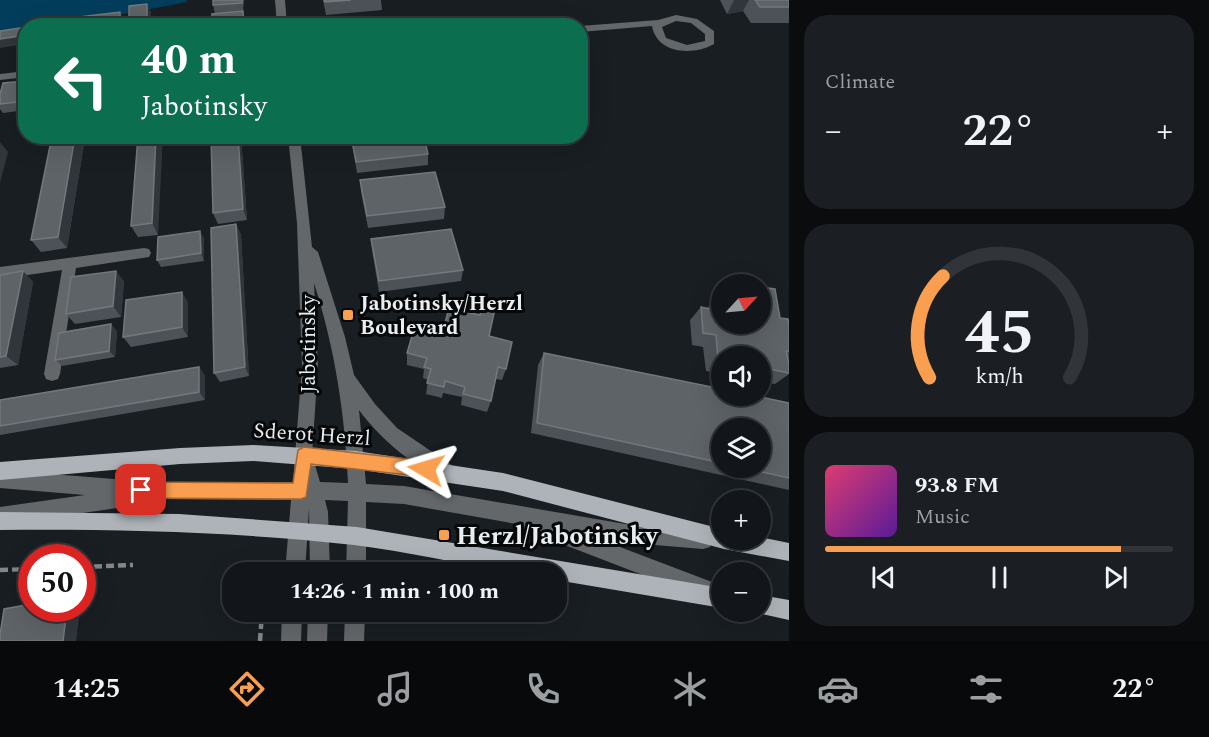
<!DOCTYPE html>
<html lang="en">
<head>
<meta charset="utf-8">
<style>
  :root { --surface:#12161a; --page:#1b1f23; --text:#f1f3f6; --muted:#9c9fa2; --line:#313539; --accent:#fa9f4f }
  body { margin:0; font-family:Spectral,serif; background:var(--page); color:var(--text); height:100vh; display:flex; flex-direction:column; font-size:22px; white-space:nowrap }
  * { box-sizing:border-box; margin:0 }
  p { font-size:20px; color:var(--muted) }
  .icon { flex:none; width:33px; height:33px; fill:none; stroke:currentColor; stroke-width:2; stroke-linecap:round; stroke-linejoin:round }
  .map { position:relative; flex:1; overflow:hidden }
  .side { display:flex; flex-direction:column; gap:15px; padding:15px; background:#0a0c0e; width:420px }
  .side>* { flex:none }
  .top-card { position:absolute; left:18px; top:18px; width:570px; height:126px; border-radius:24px; box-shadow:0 6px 24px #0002,0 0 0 2px var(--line); background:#0b6e4f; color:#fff; overflow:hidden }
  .needle { width:39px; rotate:64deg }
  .fabs { position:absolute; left:711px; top:274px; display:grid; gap:12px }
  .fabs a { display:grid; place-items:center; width:60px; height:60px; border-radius:50%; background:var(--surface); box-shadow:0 6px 24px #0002,0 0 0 2px var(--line); font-size:30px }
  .speed { position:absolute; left:18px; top:544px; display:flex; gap:12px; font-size:30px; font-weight:700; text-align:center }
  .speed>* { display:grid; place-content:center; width:78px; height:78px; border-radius:50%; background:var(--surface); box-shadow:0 6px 24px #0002,0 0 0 2px var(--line); line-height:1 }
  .speed .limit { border:9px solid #d22; background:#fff; color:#111 }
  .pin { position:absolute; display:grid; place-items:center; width:51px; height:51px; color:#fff; margin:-26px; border-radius:12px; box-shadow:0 3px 9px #0006 }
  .me { position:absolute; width:66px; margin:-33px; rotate:277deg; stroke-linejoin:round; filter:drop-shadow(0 0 4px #0008) }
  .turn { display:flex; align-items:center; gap:21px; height:126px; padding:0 24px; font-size:27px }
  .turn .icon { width:78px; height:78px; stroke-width:2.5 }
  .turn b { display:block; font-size:42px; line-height:51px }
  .big { font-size:45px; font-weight:700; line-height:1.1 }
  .side .card { flex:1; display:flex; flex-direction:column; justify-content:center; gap:9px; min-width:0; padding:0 21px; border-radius:24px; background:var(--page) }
  .side .dial { align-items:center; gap:0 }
  .dial svg { height:156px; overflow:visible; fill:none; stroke:var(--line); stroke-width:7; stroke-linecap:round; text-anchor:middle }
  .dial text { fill:var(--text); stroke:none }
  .song { display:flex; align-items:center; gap:18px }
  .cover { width:72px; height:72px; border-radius:9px; background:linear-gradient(135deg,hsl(340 70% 55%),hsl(270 70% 35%)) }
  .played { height:6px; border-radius:3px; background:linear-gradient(90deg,var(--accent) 85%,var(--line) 85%) }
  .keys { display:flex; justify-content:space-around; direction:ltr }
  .heat { display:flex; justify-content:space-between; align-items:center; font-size:33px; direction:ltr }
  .trip { position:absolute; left:222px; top:562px; width:345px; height:60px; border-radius:24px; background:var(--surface); box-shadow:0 6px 24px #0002,0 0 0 2px var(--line); font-weight:700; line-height:60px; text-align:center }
  .tabs { display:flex; height:96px; justify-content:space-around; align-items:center; background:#07090a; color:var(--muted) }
  .tabs .icon { width:42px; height:42px }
  .tabs .active { color:var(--accent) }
  .tabs b { font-size:27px; color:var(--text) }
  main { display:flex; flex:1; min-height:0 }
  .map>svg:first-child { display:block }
  .green { fill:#023e5c }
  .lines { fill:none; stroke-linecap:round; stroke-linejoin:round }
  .path { stroke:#82878b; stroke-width:4.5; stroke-dasharray:8 4; stroke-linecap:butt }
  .minor { fill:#64676a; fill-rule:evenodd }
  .major { fill:#adb3b8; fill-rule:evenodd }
  .wall { fill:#4c5257; fill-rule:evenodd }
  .shaded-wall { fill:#30363b }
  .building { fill:#5d6367; stroke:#73787d; stroke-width:1.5 }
  .route { fill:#fa9f4f; stroke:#a26733; stroke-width:1.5 }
  .poi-dot { fill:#fa9f4f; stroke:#060809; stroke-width:2 }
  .labels { text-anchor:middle; stroke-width:6; stroke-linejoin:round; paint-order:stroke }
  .poi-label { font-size:21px; font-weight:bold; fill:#eaeef1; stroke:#060809; text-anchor:start }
  .street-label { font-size:21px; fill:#eaeef1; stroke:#060809 }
  .near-poi-label { font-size:26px; font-weight:bold; fill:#eaeef1; stroke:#060809; text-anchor:start }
</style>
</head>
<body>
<main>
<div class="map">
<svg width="789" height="641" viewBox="0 0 789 641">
  <rect width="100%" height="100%" fill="#181e22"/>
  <!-- green -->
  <polygon class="green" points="0,0 186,0 187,2 67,25 26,26 25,34 0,39"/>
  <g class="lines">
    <!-- path -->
    <g class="path">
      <polyline points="82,567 133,565"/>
      <polyline points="0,570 32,569"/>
      <polyline points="260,641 262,612"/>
    </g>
    <!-- minor -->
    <g class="minor">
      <polygon points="275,0 285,0 287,26 277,26"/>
      <path d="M 676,15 L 697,19 L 714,31 L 714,44 C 693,56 657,54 652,26 L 580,32 L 580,26 L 658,20 ZM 676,21 L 691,23 L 705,34 L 705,41 L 687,45 L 666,38 L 662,27 Z"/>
      <polygon points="26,71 26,77 0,80 0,74"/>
      <path d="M 288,136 L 300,136 L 312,247 L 318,252 L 345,337 L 354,375 L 375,404 L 397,428 L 453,466 L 456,472 L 453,478 L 447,481 C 414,467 380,439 359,410 L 366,484 L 404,486 L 631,525 L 703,531 L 710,533 L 712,540 L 710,547 L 703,549 L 631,543 L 591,536 L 712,582 L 715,589 L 712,596 L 705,599 L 531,532 L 524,530 L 522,525 L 404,504 L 366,502 L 366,573 L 346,573 L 348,501 L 325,500 L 328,512 L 330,573 L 310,573 L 309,508 L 305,573 L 285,573 L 291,500 L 146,499 L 138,505 L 0,525 L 0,507 L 85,495 L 0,488 L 0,470 L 165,483 L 293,482 L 302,366 L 297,223 ZM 314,283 C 335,349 345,414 348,483 L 320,482 L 312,455 L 318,366 Z"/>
      <polygon points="144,248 149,249 151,253 149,257 76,268 60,374 58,379 52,381 46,379 44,374 62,270 0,279 0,267"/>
      <polygon points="282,612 302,612 301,641 281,641"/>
      <polygon points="308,612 328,612 327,641 307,641"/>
      <polygon points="345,612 365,612 364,641 344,641"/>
    </g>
    <!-- major -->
    <g class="major">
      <polygon points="253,445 356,451 503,473 722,529 722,540 760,540 760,537 789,543 789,561 724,549 503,491 356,469 253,461 180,464 0,480 0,462 180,448"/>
      <path d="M 0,512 L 179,514 L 357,527 L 722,588 L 722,608 L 556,580 L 556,573 C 488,573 422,553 354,545 C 237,532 118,529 0,530 Z"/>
      <polygon points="760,595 789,600 789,620 753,612 760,612"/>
    </g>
  </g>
  <!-- wall -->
  <g class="wall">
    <polygon points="213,0 244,0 243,11 245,26 211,26 215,14 213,5"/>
    <polygon points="323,0 381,0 382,10 326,15"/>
    <polygon points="720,0 789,0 789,23 751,23 743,11 727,14"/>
    <polygon points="26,81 26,110 3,113 0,109 0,94"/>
    <polygon points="30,136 47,136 31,138"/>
    <polygon points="138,136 158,235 138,237 131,226"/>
    <polygon points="241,136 247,220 218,224 213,213"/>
    <polygon points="351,136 424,136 428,154 428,165 357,173"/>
    <polygon points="84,144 67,248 41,252 31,240"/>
    <polygon points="360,180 445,207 444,219 368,228 361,192"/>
    <polygon points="236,224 241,235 249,376 220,382 214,373"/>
    <polygon points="204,238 204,261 161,267 157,260"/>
    <polygon points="371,239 463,270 461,281 379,292 372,250"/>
    <polygon points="23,271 33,282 18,365 0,368 0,275"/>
    <polygon points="124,281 121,317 75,324 66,314"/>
    <polygon points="722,288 722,324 780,318 789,325 789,374 775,384 760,382 760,357 722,357 722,374 706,371 703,347 692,345 690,320 701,307 707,308 712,303 711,299"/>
    <polygon points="188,302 188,337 131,347 123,337"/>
    <polygon points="429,330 489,336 506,369 502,380 496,379 491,401 487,412 461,405 462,397 443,393 442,398 426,394 428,380 423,378 424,369 407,365 407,353"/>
    <polygon points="117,331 115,357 62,366 55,360"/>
    <path d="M 544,353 L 789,403 L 789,490 L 531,433 L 538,365 ZM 722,429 L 760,468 L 722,468 Z"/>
    <polygon points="199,367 205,376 205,400 0,435 0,400"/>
  </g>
  <!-- shaded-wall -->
  <g class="shaded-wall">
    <polygon points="734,0 749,0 743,11 727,14"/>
    <polygon points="147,4 151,12 151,26 132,26"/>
    <polygon points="243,11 245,20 245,26 244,26"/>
    <polygon points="120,12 124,20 123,26 103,26"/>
    <polygon points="26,35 26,44 0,48 0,39"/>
    <polygon points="75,136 79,136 84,144 67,248 58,237"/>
    <polygon points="156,136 163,136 158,235 152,223"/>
    <polygon points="238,136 241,136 247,220 243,209"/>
    <polygon points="0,142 8,152 0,183"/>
    <polygon points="236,224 241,235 249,376 245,367"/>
    <polygon points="200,231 204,238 204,261 201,253"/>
    <polygon points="23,271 33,282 18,365 6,356"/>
    <polygon points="116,271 124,281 121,317 113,306"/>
    <polygon points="182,292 188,302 188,337 182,327"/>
    <polygon points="111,324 117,331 115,357 109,351"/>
    <polygon points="199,367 205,376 205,400 199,392"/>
    <polygon points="67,609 80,609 76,641 63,641"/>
  </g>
  <!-- building -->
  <g class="building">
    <polygon points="213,0 242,0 242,3 213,5"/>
    <polygon points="324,0 351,0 325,2"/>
    <polygon points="755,0 789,0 789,7 760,7"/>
    <polygon points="147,4 147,24 129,26 129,6"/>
    <polygon points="243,11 244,26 211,26 212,14"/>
    <polygon points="120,12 120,23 103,26 62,26 63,19"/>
    <polygon points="48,23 48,26 32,26"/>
    <polygon points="26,27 26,35 0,39 0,31"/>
    <polygon points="26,81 26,101 0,104 0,94 3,83"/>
    <polygon points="52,136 75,136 58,237 31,240"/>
    <polygon points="138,136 156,136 152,223 131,226"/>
    <polygon points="211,136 238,136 243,209 213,213"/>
    <polygon points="351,136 424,136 428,154 356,162"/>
    <polygon points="435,172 445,207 367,216 360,180"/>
    <polygon points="236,224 245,367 214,373 211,228"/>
    <polygon points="451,229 463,270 379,281 371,239"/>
    <polygon points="200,231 201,253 157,260 158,237"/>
    <polygon points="23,271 6,356 0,357 0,275"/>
    <polygon points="116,271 113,306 66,314 71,277"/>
    <polygon points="760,287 775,289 780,318 788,319 789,325 789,351 786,351 789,365 789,373 760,367 760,357 722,357 722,360 718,360 716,335 703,333 701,307 714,310 713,301 722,303 722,324 760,324"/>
    <polygon points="182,292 182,327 123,337 126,300"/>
    <polygon points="449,308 480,315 481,310 494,313 489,336 512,342 506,369 498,367 491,401 463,394 465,387 445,381 444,387 427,383 431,369 424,367 427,358 407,353 415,326 429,330 431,324 444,327"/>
    <polygon points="111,324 109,351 55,360 59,333"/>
    <polygon points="544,353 722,389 722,396 756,396 789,403 789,478 744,468 760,468 760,429 722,429 722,463 537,423"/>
    <polygon points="199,367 199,392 0,426 0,400"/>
    <polygon points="32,604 32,609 67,609 63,641 0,641 0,635 4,609"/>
  </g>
  <!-- route -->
  <polygon class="route" points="304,447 426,461 431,463 434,469 431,475 426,477 311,464 306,497 301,499 141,498 136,496 133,490 136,484 141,482 293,483 298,450"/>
  <!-- markers -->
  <g class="poi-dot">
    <rect x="342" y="309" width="12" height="12" rx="3"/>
    <rect x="438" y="529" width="12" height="12" rx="3"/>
  </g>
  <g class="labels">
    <!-- poi labels -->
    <g class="poi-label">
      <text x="360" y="310">Jabotinsky/Herzl<tspan x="360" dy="24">Boulevard</tspan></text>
    </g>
    <!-- street labels -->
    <g class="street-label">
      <text transform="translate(308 344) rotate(-90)" y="7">Jabotinsky</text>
      <text transform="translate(312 434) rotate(4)" y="7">Sderot Herzl</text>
    </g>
    <!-- near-poi labels -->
    <g class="near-poi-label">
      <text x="456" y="544">Herzl/Jabotinsky</text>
    </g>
  </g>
</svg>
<div class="fabs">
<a><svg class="needle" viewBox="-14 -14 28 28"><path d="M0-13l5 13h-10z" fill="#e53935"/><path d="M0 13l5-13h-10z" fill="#9c9fa2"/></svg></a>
<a><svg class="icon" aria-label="sound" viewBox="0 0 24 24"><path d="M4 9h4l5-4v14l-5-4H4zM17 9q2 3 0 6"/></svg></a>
<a><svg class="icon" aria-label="layers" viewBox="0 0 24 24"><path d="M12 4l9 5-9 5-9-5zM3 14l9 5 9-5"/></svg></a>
<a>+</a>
<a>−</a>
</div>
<div class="speed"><div class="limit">50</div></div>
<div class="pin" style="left:141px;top:490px;background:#d93025"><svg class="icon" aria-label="arrive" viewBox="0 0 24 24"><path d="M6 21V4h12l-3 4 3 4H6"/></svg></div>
<svg class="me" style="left:426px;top:469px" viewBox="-20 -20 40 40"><path d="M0-17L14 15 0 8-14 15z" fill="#fa9f4f" stroke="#fff" stroke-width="4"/></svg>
<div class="trip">14:26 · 1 min · 100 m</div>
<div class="top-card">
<div class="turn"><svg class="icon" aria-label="left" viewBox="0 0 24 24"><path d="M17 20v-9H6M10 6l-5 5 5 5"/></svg><div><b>40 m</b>Jabotinsky</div></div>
</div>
</div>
<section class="side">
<div class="card"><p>Climate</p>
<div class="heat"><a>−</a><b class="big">22°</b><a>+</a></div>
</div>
<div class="card dial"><svg viewBox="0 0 100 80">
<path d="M14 69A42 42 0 1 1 86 69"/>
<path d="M14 69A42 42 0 0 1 21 17" stroke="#fa9f4f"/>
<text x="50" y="56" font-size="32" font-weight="700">45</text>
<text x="50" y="72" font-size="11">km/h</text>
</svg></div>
<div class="card">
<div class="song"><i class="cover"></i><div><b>93.8 FM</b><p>Music</p></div></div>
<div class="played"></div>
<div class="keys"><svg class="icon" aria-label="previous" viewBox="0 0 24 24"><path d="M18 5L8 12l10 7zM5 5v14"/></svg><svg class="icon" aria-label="pause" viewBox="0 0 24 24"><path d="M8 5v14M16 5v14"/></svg><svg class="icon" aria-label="next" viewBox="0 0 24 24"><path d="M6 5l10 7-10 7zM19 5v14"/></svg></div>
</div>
</section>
</main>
<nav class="tabs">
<b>14:25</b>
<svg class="icon active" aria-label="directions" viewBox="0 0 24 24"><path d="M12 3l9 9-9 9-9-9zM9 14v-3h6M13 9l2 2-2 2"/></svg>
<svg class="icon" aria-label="music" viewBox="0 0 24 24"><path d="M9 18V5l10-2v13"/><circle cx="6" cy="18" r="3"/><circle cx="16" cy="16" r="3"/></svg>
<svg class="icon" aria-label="phone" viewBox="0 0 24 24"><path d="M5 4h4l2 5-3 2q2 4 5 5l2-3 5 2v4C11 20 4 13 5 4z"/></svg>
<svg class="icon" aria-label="climate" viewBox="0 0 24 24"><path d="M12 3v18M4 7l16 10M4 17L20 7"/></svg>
<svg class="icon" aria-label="car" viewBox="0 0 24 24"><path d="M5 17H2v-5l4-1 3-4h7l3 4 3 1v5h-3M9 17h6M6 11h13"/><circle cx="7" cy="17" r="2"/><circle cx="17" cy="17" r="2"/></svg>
<svg class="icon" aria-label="filters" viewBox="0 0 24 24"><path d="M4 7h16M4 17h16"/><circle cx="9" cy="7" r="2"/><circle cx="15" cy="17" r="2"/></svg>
<b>22°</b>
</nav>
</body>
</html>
